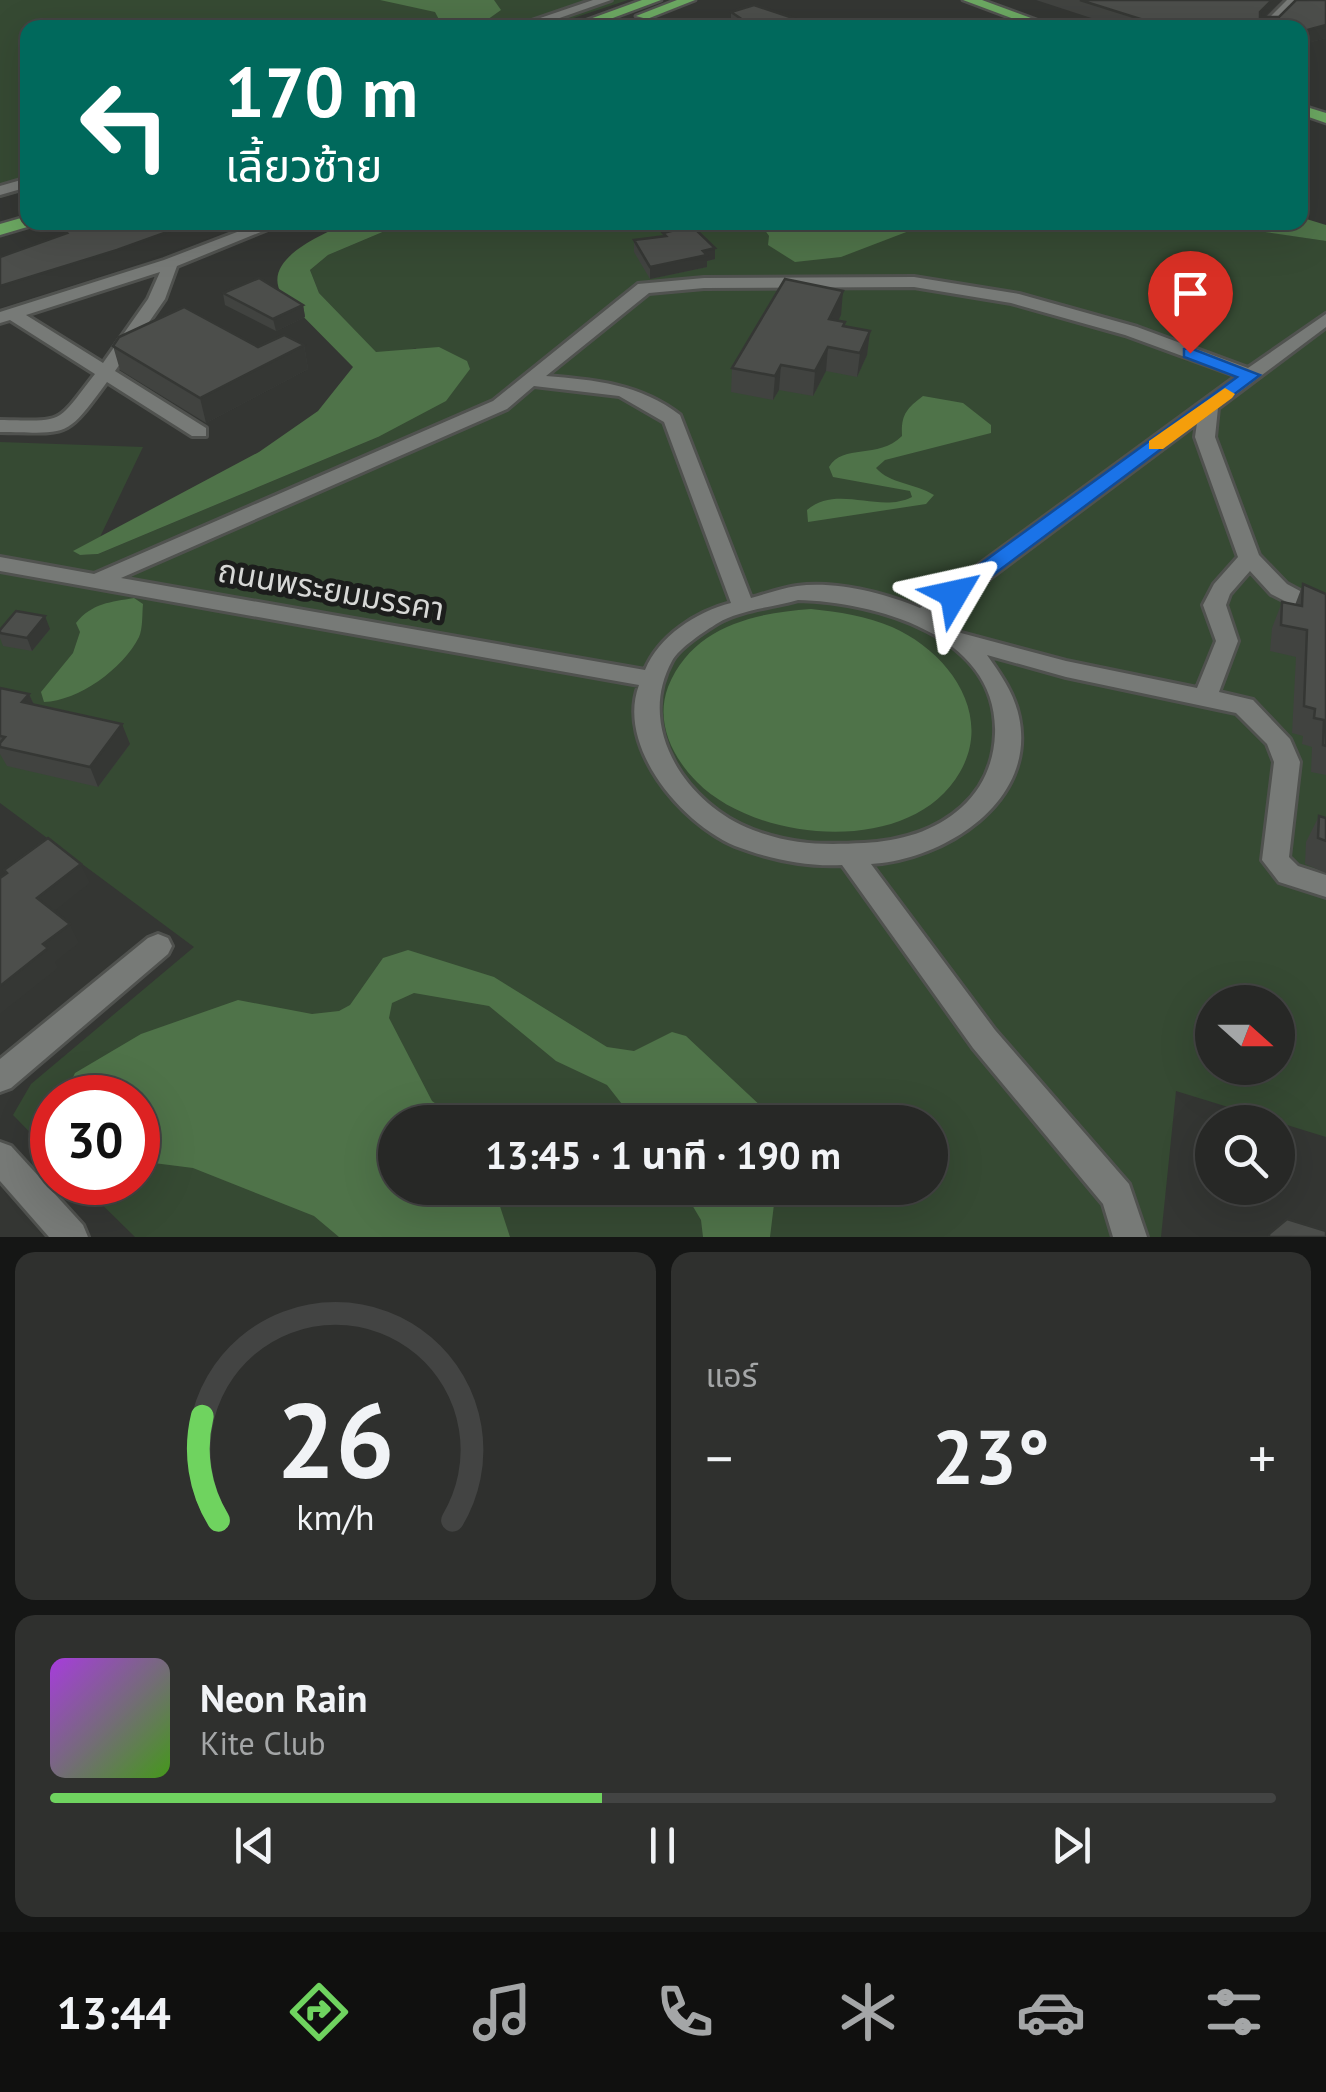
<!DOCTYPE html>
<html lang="th">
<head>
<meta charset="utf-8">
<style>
  :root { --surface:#272826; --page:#2f302e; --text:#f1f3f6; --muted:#a4a6a7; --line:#434443; --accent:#6fd35f }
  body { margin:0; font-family:"PT Sans","Noto Sans Thai",sans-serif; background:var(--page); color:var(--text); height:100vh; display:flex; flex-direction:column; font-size:38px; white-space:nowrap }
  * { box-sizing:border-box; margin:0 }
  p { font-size:32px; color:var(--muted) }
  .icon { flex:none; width:55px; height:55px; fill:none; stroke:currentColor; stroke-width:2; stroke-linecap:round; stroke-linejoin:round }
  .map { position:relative; height:1237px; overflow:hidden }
  .details { display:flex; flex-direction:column; gap:15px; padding:15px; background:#151615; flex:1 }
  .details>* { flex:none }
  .hud { position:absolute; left:20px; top:20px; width:1288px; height:210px; border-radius:20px; box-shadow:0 10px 40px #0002,0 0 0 2px var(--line); background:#00695c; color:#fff; overflow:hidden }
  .needle { width:65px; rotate:111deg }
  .tools { position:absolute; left:1195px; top:985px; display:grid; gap:20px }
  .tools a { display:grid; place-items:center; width:100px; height:100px; border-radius:50%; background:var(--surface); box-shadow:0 10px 40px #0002,0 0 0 2px var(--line); font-size:50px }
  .speed { position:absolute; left:30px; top:1075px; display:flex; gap:20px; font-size:50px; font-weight:700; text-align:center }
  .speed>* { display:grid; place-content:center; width:130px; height:130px; border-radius:50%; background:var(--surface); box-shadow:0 10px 40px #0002,0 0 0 2px var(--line); line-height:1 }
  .speed .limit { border:15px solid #d22; background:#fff; color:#111 }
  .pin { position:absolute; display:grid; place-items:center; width:85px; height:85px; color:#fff; margin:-102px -42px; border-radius:50% 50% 50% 0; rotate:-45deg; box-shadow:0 0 10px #0007 }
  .pin .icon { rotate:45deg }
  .me { position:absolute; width:110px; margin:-55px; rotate:54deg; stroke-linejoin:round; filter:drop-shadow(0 0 8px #0008) }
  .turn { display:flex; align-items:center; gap:35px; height:210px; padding:0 40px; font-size:45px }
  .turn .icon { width:130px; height:130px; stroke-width:2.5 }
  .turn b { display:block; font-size:70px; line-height:85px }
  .big { font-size:75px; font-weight:700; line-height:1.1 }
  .details .card { flex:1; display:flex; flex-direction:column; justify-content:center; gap:15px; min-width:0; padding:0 35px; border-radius:20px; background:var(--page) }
  .details .dial { align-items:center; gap:0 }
  .dial svg { height:260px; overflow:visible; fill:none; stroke:var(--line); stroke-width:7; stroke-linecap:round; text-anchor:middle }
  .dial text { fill:var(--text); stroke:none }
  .song { display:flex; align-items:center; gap:30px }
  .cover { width:120px; height:120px; border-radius:15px; background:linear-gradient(135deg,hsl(280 70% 55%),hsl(100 70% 35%)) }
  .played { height:10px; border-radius:5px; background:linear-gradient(90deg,var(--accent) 45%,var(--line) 45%) }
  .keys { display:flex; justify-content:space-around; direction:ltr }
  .heat { display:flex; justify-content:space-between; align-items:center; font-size:55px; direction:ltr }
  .details .tiles { flex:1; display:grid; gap:15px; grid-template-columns:1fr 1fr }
  .card:last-child { grid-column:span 2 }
  .trip { position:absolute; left:378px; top:1105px; width:570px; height:100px; border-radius:50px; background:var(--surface); box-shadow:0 10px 40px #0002,0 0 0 2px var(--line); font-weight:700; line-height:100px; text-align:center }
  .dock { display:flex; height:160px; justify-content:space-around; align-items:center; background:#10100f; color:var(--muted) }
  .dock .icon { width:70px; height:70px }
  .dock .on { color:var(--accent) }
  .dock b { font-size:45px; color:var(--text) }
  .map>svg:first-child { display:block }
  .green { fill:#364a33; fill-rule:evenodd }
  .water { fill:#4f7349 }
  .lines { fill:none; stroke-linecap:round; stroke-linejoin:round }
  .minor-casing { stroke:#50524f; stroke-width:6 }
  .major-casing { stroke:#50524f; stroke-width:5 }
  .minor { fill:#777a77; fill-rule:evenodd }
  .major { fill:#6ca862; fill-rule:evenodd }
  .wall { fill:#414340 }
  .shaded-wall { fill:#353734 }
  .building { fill:#4c4e4b; stroke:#353734; stroke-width:2.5 }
  .route { fill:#1a73e8; stroke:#114b97; stroke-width:2.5 }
  .slow { fill:#f59e0b }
  .labels { text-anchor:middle; stroke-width:10; stroke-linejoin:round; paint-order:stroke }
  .street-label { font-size:32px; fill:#d7d8d6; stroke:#1c1d1c }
</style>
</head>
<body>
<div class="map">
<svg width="1326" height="1237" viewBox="0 0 1326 1237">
  <rect width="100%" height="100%" fill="#343633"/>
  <!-- green -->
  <g class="green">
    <polygon points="0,0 628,0 543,28 28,28 27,190 0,198"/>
    <path d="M 911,222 L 1204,222 L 1326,241 L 1326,1137 L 1176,1091 L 1161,1237 L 135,1237 L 80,1183 L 138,1182 L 138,1098 L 52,1098 L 52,1155 L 13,1115 L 31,1084 L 194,947 L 0,803 L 0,442 L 143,447 L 100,537 L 74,551 L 80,555 L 98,554 L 378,437 L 416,348 L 397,354 L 376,353 L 319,293 L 310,270 L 328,255 L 404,223 L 745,223 L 764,229 L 769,236 L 908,231 ZM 1212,1002 L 1278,1002 L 1278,1068 L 1212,1068 ZM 395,1122 L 930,1122 L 930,1188 L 395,1188 Z"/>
  </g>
  <!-- water -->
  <g class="water">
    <polygon points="380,0 494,0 501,10 477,27 443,27 435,12"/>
    <polygon points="1300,217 1326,225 1326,241 1204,223 1300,222"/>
    <polygon points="791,222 911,222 911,223 909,231 841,257 795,262 768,245 769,236 764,229 745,223"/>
    <path d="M 347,223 L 404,223 L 328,255 L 310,270 L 319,293 L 376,352 L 439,347 L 467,361 L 470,369 L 446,401 L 378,437 L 98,554 L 80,555 L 73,551 L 259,452 L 318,411 L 353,367 L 282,295 C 260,259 322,235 347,223 Z"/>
    <path d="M 923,396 L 963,403 L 991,425 L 991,433 L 885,460 L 876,468 C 890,484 915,483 934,495 L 926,504 L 808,522 L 807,510 C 838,484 879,514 912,497 L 910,491 L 833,477 L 829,467 C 843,443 878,460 902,436 C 901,415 906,409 923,396 Z"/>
    <path d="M 134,598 L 143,604 C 142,614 143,628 139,637 C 123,669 78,701 44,702 L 41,692 L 73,653 L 80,632 L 76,623 C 92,603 111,602 134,598 Z"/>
    <path d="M 811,609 C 839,612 866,616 892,627 C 947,651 994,713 960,772 C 912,857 757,843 697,782 C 672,757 655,722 668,687 C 692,627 753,613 811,609 Z"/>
    <polygon points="408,950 494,977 607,1047 634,1051 672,1032 686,1036 778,1122 636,1122 607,1085 556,1061 489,1006 414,993 392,1003 389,1018 432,1101 461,1122 395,1122 395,1188 494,1188 510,1237 339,1237 314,1216 193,1168 138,1161 138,1098 64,1097 75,1073 141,1034 238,1000 312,1014 339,1011 350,1005 383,958"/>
    <polygon points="682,1188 776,1188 770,1237 703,1237 701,1220"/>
  </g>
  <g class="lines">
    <!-- minor casing -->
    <g class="minor-casing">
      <g id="minor">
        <polygon points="593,0 611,0 531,28 511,28"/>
        <polygon points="1287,0 1300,0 1272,28 1259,28"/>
        <polygon points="28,178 28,187 0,195 0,186"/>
        <path d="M 263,222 L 285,222 L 177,266 L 165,299 L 115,371 L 206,428 L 206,436 L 192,436 L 107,382 C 65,439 70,433 0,432 L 0,420 C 66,421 55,425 95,374 L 10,320 L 0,323 L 0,312 L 164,260 ZM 160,272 L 148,299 L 103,363 L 26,315 Z"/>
        <path d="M 914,277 L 1019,294 L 1137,327 L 1248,368 L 1326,314 L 1326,327 L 1218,408 L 1215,437 L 1259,555 L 1287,584 L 1326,605 L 1326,622 L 1271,594 L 1250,571 L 1230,594 L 1226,605 L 1238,641 L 1219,692 L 1253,700 L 1290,739 L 1300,762 L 1289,857 L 1298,866 L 1326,875 L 1326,897 L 1279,882 L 1262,860 L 1274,762 L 1267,744 L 1236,713 L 1066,677 L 987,655 C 1001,675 1014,693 1019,717 C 1037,802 943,860 871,864 L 995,1030 L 1129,1184 L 1147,1237 L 1113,1237 L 1103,1204 L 973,1048 L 842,865 C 807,867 769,859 735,846 C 681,823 616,746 639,685 L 0,571 L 0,557 L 94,574 L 493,401 L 638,284 L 704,278 ZM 914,287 L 1011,303 L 1125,335 L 1237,376 L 920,608 C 884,593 836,581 797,586 C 782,588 766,594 751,598 L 680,415 C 640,384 595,380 546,376 L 649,293 L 704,288 ZM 534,386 L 619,396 L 664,422 L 731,603 C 696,612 659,636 645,670 L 121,578 L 507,409 ZM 1197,423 L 1195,437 L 1238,557 L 1214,584 L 1203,605 L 1216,641 L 1197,688 L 1066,661 L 961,633 L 938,617 ZM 798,600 C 875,602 999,635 995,734 C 994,762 983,788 962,807 C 934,832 900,841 864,843 C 823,845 792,845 753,830 C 687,805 635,728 672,661 C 679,648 705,631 718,623 C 739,610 774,607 798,600 Z"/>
        <polygon points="158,934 168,938 172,946 168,954 11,1088 0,1092 0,1059 148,938"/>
        <polygon points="0,1142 11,1146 83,1225 88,1237 49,1237 0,1181"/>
      </g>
    </g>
    <!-- major casing -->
    <g class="major-casing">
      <g id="major">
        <polygon points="642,0 661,0 586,28 565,28"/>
        <polygon points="677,0 695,0 647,19 636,16"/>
        <polygon points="963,0 982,0 1058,28 1038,28"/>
        <polygon points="1300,105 1326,113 1326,123 1300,114"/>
        <polygon points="28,216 28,222 34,225 0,235 0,224"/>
      </g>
    </g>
    <!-- minor -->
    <use href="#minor" class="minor"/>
    <!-- major -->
    <use href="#major" class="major"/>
  </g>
  <!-- wall -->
  <g class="wall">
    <polygon points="1036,0 1282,0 1265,17 1279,17 1326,0 1326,38 1300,45 1300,28 1122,28"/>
    <polygon points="731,12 817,26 817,28 689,28 733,23 731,22"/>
    <polygon points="663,233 715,259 707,261 707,267 650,279 634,252 634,240 663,236"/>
    <polygon points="223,293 303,305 305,317 276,331 225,305"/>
    <polygon points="841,315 838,320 845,322 845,327 870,331 867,355 857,377 826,371 813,396 779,390 773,400 731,392 732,368"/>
    <polygon points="304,345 308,369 206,423 120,370 113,346 258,347"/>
    <polygon points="1303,584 1326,594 1326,775 1311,772 1312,747 1302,744 1303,736 1292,733 1296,657 1270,651 1272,628 1282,602 1295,605"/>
    <polygon points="50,629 32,651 3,646 0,638 0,630"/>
    <polygon points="0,688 29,694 34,705 130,744 98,787 7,766 0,754"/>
    <polygon points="1319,816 1326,818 1326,873 1305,864 1306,842"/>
  </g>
  <!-- shaded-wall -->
  <g class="shaded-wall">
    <polygon points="1272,0 1282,0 1256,25 1260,12"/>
    <polygon points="1326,25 1326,38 1300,45 1300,32"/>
    <polygon points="195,222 254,222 123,269 0,308 0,286"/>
    <polygon points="715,248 715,259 707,261 707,267 650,279 650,267"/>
    <polygon points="843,291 841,315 827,343 829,319"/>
    <polygon points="303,305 305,317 276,331 273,319"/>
    <polygon points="870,331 867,355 857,377 860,353"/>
    <polygon points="304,345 308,369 206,423 200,398"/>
    <polygon points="828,347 826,371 813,396 815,371"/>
    <polygon points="781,365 779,390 773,400 775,376"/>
    <polygon points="45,616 50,629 32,651 27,638"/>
    <polygon points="29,694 38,714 22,702"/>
    <polygon points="122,724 130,744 98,787 90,767"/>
    <polygon points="81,864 90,883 47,917 37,898"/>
    <polygon points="70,924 79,943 55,962 58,968 0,1014 0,986 43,944"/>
  </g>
  <!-- building -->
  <g class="building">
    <polygon points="1080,0 1272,0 1260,12 1260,17 1279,17 1296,0 1326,0 1326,25 1300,32 1300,28 1169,28"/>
    <polygon points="754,5 817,26 689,28 701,23 736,23 740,18 731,12"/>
    <polygon points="77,222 195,222 117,250 0,286 0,257 67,233 61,228"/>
    <polygon points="692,226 715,248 703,251 707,255 650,267 634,240 666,236 663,233"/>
    <polygon points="259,278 303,305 273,319 223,293"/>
    <polygon points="785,279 843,291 829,319 845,322 843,326 870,331 860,353 828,347 815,371 781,365 775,376 732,368"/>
    <polygon points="184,307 258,347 284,335 304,345 200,398 113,346 119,337"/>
    <polygon points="1303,584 1326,594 1326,746 1323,745 1324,720 1314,718 1315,709 1304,706 1307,630 1281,625 1282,602 1302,606"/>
    <polygon points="16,611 45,616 27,638 0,633 0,630"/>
    <polygon points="0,688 29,694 22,702 122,724 90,767 0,747 0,743 5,737 0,736"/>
    <polygon points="1319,816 1326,818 1326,841 1318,838"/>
    <polygon points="48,838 81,864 37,898 70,924 43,944 48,948 0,986 0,878 7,873 4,870"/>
    <polygon points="1287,1219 1326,1231 1326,1237 1269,1237 1269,1234"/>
  </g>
  <!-- route -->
  <polygon class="route" points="1190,348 1260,375 961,599 946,599 942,594 946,589 1237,377 1184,357 1184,349"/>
  <!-- slow -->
  <polygon class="slow" points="1225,388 1235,394 1232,398 1163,449 1149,449 1149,441"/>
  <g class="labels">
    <!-- street labels -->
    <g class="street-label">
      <text transform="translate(331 590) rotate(10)" y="11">ถนนพระยมมรรคา</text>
    </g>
  </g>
</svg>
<div class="tools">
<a><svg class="needle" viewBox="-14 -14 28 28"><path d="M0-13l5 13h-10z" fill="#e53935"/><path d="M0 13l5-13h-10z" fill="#a4a6a7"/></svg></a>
<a><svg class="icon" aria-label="search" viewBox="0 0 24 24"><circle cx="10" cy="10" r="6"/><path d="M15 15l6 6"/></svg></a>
</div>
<div class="speed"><div class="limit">30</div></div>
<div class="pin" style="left:1190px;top:353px;background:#d93025"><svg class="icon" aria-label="arrive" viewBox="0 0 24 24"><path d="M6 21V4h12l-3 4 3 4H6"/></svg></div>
<svg class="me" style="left:954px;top:594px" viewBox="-20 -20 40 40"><path d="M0-17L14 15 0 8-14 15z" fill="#1a73e8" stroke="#fff" stroke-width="4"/></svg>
<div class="trip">13:45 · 1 นาที · 190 m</div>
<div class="hud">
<div class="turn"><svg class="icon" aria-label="left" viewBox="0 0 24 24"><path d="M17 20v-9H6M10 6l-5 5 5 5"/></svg><div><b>170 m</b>เลี้ยวซ้าย</div></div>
</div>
</div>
<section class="details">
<div class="tiles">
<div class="card dial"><svg viewBox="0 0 100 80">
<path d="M14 69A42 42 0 1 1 86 69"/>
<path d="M14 69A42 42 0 0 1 9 37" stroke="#6fd35f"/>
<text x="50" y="56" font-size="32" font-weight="700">26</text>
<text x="50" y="72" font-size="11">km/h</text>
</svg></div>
<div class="card"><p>แอร์</p>
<div class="heat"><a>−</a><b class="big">23°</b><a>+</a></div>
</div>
<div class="card">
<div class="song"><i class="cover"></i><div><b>Neon Rain</b><p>Kite Club</p></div></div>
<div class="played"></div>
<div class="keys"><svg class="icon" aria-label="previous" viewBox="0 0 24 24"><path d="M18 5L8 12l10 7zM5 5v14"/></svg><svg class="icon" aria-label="pause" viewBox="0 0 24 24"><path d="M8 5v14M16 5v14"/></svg><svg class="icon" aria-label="next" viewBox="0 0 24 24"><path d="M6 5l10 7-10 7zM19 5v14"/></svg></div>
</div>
</div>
</section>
<nav class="dock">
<b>13:44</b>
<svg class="icon on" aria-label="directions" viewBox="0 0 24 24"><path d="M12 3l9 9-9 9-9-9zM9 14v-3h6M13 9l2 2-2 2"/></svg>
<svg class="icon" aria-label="music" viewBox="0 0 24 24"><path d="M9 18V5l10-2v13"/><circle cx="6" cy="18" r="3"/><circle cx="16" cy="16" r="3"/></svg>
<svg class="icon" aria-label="phone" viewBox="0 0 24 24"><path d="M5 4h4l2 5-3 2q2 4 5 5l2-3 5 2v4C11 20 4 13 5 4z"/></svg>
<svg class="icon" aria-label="climate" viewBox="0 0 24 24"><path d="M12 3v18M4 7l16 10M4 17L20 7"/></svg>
<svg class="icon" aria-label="car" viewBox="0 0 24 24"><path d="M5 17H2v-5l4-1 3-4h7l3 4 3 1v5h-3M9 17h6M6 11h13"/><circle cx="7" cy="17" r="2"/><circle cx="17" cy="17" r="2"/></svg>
<svg class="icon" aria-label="filters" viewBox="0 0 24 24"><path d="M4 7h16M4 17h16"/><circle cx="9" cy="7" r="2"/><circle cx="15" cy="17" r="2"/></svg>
</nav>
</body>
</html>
